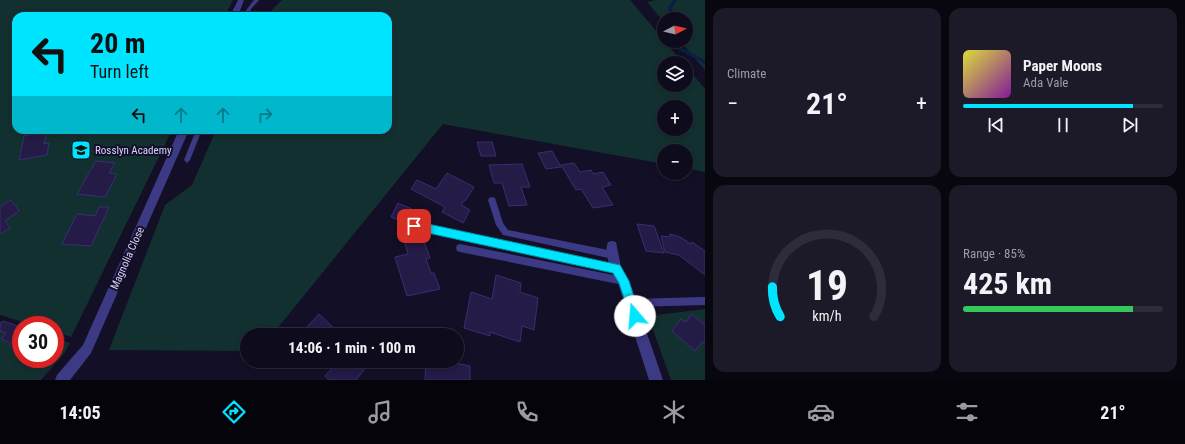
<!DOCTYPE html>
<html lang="en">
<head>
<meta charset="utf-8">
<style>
  :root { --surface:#0e0b1c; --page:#1c1929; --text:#f1f3f6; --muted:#9b9ba3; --line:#2e2b3b; --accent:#00e5ff }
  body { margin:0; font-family:"Roboto Condensed",sans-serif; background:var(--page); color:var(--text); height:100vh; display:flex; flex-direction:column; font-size:15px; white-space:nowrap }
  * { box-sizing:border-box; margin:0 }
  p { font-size:13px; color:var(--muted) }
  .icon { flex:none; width:22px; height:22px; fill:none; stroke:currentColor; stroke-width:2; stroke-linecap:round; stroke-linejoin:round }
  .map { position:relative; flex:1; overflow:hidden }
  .side { display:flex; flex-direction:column; gap:8px; padding:8px; background:#08060f; width:480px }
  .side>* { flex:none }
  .banner { position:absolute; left:12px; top:12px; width:380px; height:122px; border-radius:12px; box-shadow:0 2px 6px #0003,0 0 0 1px var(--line); background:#00e5ff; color:#111; overflow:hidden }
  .needle { width:26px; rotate:83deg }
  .tools { position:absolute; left:657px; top:12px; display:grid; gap:8px }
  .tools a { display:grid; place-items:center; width:36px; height:36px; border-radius:50%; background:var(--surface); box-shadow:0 2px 6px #0003,0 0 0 1px var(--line); font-size:20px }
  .speed { position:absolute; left:12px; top:316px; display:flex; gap:8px; font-size:20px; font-weight:700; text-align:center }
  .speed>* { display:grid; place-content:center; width:52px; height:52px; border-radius:50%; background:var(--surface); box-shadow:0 2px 6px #0003,0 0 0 1px var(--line); line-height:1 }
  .speed .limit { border:6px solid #d22; background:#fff; color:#111 }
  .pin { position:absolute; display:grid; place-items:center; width:34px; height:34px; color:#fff; margin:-17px; border-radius:8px; box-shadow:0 2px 6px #0006 }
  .me { position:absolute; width:44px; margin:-22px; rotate:342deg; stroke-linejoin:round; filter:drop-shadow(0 0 3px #0008) }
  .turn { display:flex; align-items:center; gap:14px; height:84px; padding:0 12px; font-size:18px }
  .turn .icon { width:52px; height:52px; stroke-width:2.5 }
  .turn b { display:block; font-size:28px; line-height:34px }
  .lanes { display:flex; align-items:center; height:38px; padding:0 12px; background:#0003; justify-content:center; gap:20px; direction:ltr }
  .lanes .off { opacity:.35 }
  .big { font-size:30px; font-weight:700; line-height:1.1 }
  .side .tile { flex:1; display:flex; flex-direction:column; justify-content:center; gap:6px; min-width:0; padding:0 14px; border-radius:12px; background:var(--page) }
  .side .dial { align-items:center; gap:0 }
  .dial svg { height:104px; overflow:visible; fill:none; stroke:var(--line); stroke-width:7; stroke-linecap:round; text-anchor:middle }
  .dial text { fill:var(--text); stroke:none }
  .song { display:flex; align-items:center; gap:12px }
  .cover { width:48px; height:48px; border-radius:6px; background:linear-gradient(135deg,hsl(60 70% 55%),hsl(290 70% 35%)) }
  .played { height:4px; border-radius:2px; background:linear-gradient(90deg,var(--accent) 85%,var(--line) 85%) }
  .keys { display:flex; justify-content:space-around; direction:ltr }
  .heat { display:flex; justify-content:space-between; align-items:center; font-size:22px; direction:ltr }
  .charge { height:6px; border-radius:3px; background:linear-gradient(90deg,#34c759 85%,var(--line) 0) }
  .side .tiles { flex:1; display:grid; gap:8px; grid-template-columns:repeat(2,1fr) }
  .trip { position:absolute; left:240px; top:328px; width:224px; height:40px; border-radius:20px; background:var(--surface); box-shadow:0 2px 6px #0003,0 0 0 1px var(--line); font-weight:700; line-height:40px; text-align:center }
  .tab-bar { display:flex; height:64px; justify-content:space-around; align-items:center; background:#06040b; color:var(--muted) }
  .tab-bar .icon { width:28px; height:28px }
  .tab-bar .selected { color:var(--accent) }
  .tab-bar b { font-size:18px; color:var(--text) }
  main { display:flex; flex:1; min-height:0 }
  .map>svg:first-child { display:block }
  .green { fill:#12302f; fill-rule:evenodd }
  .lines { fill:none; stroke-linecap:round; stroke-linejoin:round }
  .stream { stroke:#0a1f44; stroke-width:3.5 }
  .building { fill:#241b47; stroke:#3b2d73 }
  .lane { fill:#3d3a85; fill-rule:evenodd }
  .street { fill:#3d3a85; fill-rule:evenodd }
  .route { fill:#00e5ff; stroke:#0095a6 }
  .labels { text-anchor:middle; stroke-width:4; stroke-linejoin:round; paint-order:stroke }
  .poi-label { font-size:11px; fill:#d9d4ff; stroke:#130f26; text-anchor:start }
  .street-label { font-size:11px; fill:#d9d4ff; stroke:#130f26 }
</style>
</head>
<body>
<main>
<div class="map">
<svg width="705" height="380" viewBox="0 0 705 380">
  <rect width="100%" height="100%" fill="#130f26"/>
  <!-- green -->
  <g class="green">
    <polygon points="0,0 233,0 225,16 16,16 16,130 172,130 71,337 55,332 55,325 32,325 0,315"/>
    <path d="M 282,0 L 630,0 L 683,63 L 664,63 L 664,85 L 686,85 L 686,66 L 705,89 L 705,172 L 686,168 L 686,151 L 664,151 L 664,164 L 443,124 L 272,335 L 247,335 L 247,351 L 109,350 L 165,205 L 192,185 L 216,130 L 388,130 L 388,16 L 266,16 ZM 664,107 L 686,107 L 686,129 L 664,129 Z"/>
    <polygon points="656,0 705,0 705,70 680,41 686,41 686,19 664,19 664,22 647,2"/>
    <polygon points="705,309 705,380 671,380 648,316"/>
    <polygon points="0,321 21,328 21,359 55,359 55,338 70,343 64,354 41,380 0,380"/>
  </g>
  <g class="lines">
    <!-- stream -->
    <g class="stream">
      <polyline points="672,19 670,8 675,0"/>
      <polyline points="673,41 679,48 705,62"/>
    </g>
  </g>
  <!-- building -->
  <g class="building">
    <polygon points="47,131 44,144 49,143 47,155 19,160 24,136"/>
    <polygon points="477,142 492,142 496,156 481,156"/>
    <polygon points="552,151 561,167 546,169 538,153"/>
    <polygon points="96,161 115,163 109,173 117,174 105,197 77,194"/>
    <polygon points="574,163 580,172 591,170 593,174 603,172 611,185 602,187 613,205 593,208 581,189 576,190 561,165"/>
    <polygon points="522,164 530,187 521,187 527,205 509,206 502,183 494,183 489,165"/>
    <polygon points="447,173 474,187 466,200 465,200 461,205 470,210 463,223 442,212 445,207 411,189 417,180 436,189"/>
    <polygon points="11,200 19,211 5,221 10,228 0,234 0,207"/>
    <polygon points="398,203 412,209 405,223 391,217"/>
    <polygon points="99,207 109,207 91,246 62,244 77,214 95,216"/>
    <polygon points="637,224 654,226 664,253 646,251"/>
    <polygon points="420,230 430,258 426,259 431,273 434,273 440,289 407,296 395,257 408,254 402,233"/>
    <polygon points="670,234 680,237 691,244 692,242 705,251 705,275 679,255 665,252 661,236 670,237"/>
    <polygon points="496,275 521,283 520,292 538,298 534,330 522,326 520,342 490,332 490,336 464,328 471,292 492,299"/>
    <polygon points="319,314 341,335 314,335 306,328"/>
    <polygon points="692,314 705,325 705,344 702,342 695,351 672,331 681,319 686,322"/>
    <polygon points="3,321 21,327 21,343 16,349 9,346 11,343 1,339 6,333 0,331 0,325"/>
    <polygon points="349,327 357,334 357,335 343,335"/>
    <polygon points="333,361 371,361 356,380 329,380 325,376 336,364"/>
    <polygon points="426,361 455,361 455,363 470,366 470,380 425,380"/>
  </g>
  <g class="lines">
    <!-- lane -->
    <g class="lane">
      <polygon points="254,0 259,0 251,9 249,16 243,16 247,9"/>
      <polygon points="196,130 202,130 190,160 187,163 184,160"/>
      <polygon points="492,197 495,198 503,223 508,230 613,251 616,252 617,255 616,258 613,259 503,235 496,225 488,200 489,198"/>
      <polygon points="414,223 616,265 619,266 620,269 619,272 616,273 414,229 411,228 410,226 411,224"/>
      <polygon points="460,244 623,277 626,278 627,281 626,284 623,285 460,252 457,251 456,248 457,245"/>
      <polygon points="705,297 705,305 631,307 628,306 627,303 628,300 631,299"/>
    </g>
    <!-- street -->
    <g class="street">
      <polygon points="238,0 244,0 238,16 230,16"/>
      <polygon points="179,130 189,130 91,353 70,380 55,380 57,375 83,345"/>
      <path d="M 612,241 L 616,242 L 621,267 L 629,281 L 663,380 L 649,380 L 618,283 C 612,274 603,253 608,242 Z"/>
    </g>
  </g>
  <!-- route -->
  <polygon class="route" points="414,221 620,265 629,281 640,316 639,319 635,321 631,319 619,283 613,273 414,230 411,229 409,226 411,223"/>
  <!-- icons -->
  <defs>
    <g id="school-square" transform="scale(1)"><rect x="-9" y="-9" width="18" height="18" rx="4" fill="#00e5ff" stroke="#130f26"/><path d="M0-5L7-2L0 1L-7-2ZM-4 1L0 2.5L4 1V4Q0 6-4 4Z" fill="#111"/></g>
  </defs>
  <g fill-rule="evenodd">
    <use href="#school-square" x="81" y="150"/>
  </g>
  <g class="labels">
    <!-- poi labels -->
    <g class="poi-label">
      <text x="95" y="154">Rosslyn Academy</text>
    </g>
    <!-- street labels -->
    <g class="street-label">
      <text transform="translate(127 258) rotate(-66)" y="4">Magnolia Close</text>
    </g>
  </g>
</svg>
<div class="tools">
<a><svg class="needle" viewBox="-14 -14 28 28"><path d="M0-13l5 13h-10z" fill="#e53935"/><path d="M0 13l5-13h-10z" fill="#9b9ba3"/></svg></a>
<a><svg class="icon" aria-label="layers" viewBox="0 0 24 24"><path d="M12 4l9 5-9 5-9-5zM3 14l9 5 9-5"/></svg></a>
<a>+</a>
<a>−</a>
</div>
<div class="speed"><div class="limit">30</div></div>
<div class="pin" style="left:414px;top:226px;background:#d93025"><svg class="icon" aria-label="arrive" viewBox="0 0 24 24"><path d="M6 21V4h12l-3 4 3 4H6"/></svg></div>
<svg class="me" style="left:635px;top:316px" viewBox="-20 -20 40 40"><circle r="19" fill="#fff"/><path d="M0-13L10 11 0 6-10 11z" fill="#00e5ff"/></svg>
<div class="trip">14:06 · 1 min · 100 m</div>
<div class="banner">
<div class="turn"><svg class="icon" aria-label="left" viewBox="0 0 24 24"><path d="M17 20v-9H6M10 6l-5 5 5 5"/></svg><div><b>20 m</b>Turn left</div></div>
<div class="lanes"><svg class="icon" aria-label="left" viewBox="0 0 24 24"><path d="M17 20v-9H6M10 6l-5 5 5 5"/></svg><svg class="icon off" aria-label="ahead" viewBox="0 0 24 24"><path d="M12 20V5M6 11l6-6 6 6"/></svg><svg class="icon off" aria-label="ahead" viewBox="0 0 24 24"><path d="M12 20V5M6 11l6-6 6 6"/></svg><svg class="icon off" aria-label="right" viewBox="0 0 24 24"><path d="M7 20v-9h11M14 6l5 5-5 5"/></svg></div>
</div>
</div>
<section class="side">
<div class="tiles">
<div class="tile"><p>Climate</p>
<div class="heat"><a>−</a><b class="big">21°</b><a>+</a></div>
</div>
<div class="tile">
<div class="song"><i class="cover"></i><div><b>Paper Moons</b><p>Ada Vale</p></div></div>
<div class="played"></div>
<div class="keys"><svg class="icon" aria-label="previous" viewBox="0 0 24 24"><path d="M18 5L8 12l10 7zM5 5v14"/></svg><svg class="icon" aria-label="pause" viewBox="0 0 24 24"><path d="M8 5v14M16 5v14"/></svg><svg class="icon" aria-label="next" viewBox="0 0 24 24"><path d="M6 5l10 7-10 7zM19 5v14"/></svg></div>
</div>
<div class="tile dial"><svg viewBox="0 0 100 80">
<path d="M14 69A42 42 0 1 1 86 69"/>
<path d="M14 69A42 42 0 0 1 8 46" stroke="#00e5ff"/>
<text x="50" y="56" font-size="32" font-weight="700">19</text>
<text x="50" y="72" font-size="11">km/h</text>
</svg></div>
<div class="tile"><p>Range · 85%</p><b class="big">425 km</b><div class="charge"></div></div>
</div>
</section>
</main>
<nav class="tab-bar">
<b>14:05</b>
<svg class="icon selected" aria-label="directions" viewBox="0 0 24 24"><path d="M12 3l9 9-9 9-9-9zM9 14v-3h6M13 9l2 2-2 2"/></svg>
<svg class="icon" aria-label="music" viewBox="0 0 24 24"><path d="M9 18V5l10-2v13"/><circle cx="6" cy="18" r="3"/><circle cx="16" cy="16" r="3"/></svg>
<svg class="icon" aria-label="phone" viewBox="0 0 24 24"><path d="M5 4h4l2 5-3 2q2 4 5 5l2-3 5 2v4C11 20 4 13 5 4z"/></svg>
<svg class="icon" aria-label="climate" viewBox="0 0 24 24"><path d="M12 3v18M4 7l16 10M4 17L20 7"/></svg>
<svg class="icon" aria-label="car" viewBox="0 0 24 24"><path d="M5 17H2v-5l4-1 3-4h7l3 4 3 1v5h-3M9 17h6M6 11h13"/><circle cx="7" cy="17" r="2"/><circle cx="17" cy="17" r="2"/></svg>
<svg class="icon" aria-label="filters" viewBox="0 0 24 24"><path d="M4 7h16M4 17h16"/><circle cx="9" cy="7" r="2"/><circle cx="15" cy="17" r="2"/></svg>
<b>21°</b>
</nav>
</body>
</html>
